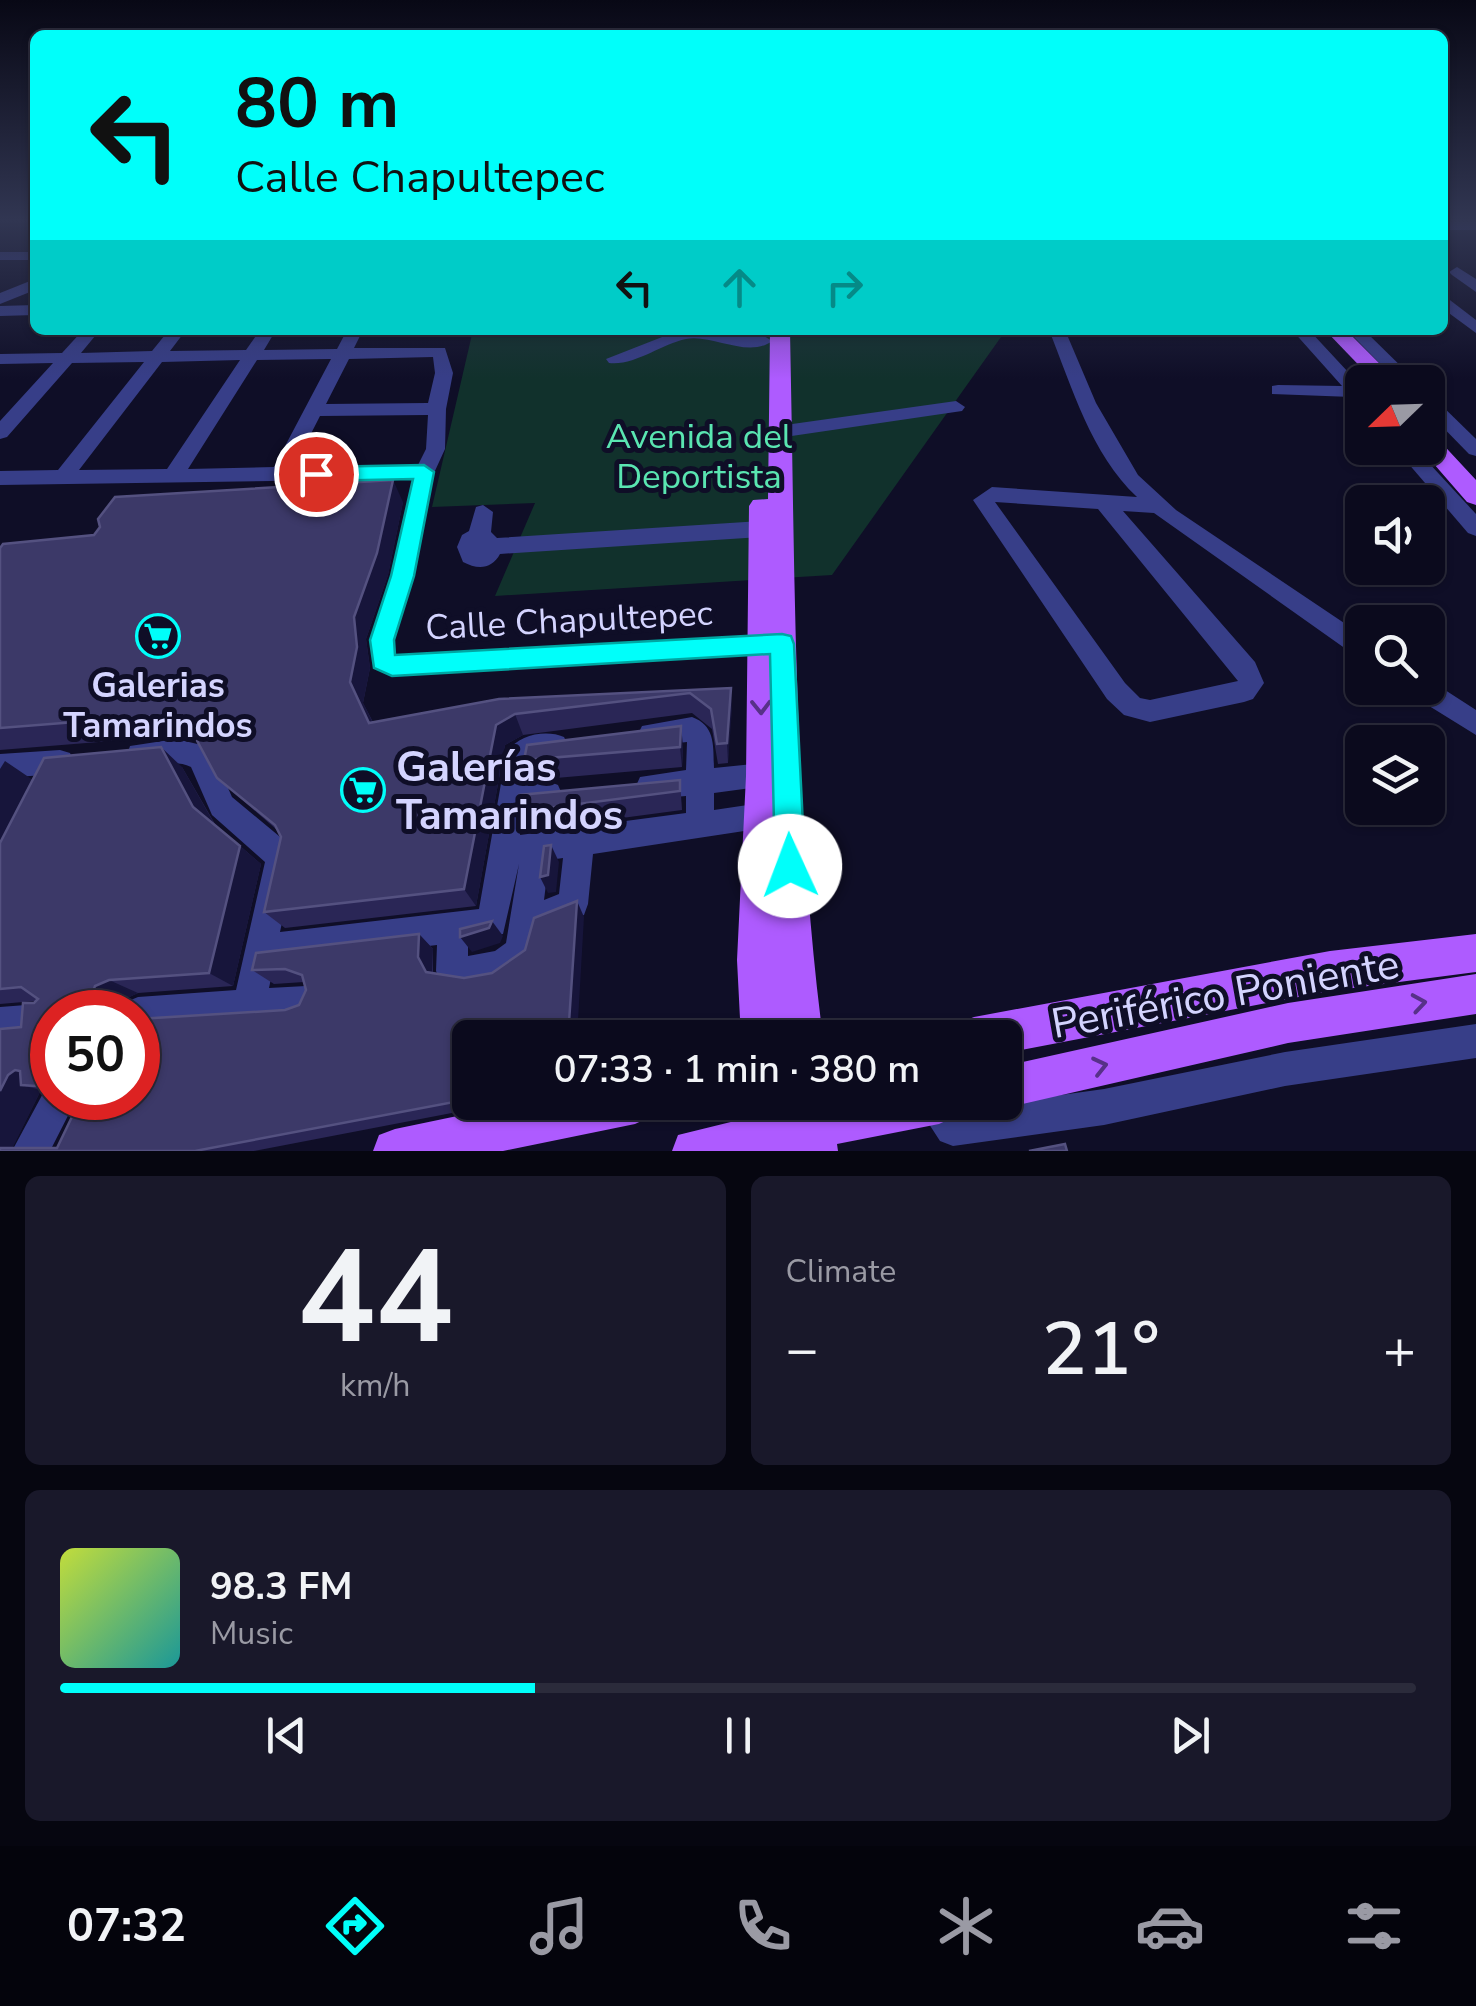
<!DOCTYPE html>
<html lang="en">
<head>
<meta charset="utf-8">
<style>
  :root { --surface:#0b0a1d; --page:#19182a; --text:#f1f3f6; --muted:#9a9aa4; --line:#2b2b3b; --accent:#00fffa }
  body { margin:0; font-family:"Nunito Sans",sans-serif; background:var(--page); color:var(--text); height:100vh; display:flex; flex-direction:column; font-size:38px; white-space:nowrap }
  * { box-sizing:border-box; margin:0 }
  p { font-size:32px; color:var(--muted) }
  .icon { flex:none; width:55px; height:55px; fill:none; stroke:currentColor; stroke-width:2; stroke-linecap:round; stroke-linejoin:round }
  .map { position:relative; height:1151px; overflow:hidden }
  .drawer { display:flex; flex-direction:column; gap:25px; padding:25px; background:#060610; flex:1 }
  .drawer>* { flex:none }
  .guide { position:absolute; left:30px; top:30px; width:1418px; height:305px; border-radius:15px; box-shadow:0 2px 8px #0004,0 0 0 2px var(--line); background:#00fffa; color:#111; overflow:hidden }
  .needle { width:65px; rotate:247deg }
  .tools { position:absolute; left:1345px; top:365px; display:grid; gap:20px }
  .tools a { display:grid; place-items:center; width:100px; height:100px; border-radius:15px; background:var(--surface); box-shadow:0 2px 8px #0004,0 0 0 2px var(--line); font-size:50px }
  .speed { position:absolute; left:30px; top:990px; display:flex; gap:20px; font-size:50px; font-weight:700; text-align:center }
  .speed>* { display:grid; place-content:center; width:130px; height:130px; border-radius:50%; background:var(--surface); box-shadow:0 2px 8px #0004,0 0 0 2px var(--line); line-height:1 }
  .speed .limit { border:15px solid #d22; background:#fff; color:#111 }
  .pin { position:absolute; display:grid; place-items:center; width:85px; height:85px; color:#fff; margin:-42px; border:5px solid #fff; border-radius:50%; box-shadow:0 2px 10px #0007 }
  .me { position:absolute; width:110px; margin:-55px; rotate:358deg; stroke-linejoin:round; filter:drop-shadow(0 0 8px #0008) }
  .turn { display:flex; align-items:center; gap:35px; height:210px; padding:0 40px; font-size:45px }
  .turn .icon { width:130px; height:130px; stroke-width:2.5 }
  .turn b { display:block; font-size:70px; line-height:85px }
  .lanes { display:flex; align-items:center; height:95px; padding:0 40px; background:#0003; justify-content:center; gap:50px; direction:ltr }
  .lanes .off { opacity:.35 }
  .big { font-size:75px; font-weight:600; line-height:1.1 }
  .drawer .widget { flex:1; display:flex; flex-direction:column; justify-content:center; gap:15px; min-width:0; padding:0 35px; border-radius:15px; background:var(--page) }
  .drawer .dial { align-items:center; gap:0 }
  .dial b { font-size:130px; line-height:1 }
  .song { display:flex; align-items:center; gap:30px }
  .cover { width:120px; height:120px; border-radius:15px; background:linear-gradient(135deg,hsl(70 70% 55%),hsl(180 70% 35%)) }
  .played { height:10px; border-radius:5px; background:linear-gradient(90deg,var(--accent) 35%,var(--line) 35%) }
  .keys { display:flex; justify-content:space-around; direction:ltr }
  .heat { display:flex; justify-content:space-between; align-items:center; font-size:55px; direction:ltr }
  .drawer .tiles { flex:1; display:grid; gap:25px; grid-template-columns:1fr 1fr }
  .widget:last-child { grid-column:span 2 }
  .trip { position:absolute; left:452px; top:1020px; width:570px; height:100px; border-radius:15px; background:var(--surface); box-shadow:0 2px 8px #0004,0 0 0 2px var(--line); font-weight:600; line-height:100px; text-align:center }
  .dock { display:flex; height:160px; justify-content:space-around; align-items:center; background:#04040c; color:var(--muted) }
  .dock .icon { width:70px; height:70px }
  .dock .selected { color:var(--accent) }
  .dock b { font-size:45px; color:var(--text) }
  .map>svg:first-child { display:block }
  .green { fill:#11312c }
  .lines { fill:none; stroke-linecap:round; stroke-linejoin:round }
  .minor { fill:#373e88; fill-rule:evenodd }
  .major { fill:#ae5bff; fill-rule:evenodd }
  .wall { fill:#2a2656 }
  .shaded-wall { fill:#17153b }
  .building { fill:#3c3968; stroke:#545180; stroke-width:2.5 }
  .oneway { stroke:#573188 }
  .route { fill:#00fffa; stroke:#00a6a2; stroke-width:2.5 }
  .labels { text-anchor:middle; stroke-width:10; stroke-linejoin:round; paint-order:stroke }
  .park-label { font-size:35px; fill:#5ae5b1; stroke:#0f0e27 }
  .street-label { font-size:35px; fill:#d4d4ff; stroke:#0f0e27 }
  .poi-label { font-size:35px; font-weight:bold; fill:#d4d4ff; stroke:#0f0e27 }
  .near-poi-label { font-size:42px; font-weight:bold; fill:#d4d4ff; stroke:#0f0e27; text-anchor:start }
  .near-street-label { font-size:42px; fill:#d4d4ff; stroke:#0f0e27 }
</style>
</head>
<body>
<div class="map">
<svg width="1476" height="1151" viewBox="0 0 1476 1151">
  <rect width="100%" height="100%" fill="#0f0e27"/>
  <!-- green -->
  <polygon class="green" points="473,330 1006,330 832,575 495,596 535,503 432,507"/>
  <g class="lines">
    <!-- minor -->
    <g class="minor">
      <rect x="1442" y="222" width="34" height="8"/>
      <rect x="0" y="252" width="35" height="8"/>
      <polygon points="1457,267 1476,279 1476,292 1452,275 1449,272"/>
      <polygon points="35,279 35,290 0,304 0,293"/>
      <polygon points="1442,294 1476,320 1476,333 1442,308"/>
      <polygon points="35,305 35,315 0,316 0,306"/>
      <path d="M 83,330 L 100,330 L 81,353 L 152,351 L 169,330 L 186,330 L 170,351 L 246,350 L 260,330 L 276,330 L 264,350 L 337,349 L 347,330 L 363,330 L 354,348 L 445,348 L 453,373 L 446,409 L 445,449 L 434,473 L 414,576 L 394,640 L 395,655 L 777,634 L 786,637 L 789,644 L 786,651 L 777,654 L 392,675 L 374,668 L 370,640 L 392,576 L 413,479 L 0,485 L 0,471 L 58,470 L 144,362 L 72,363 L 7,437 L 0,439 L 0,421 L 53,363 L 0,364 L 0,354 L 62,353 ZM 433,357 L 435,373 L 428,403 L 326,404 L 349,359 ZM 331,359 L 274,467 L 188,469 L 257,360 ZM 240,360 L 167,469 L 79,470 L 162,362 ZM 428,415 L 426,449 L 418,465 L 294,467 L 320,416 Z"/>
      <path d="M 680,330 L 764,336 L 772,341 C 748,359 713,334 686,339 C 661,344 635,366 609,363 L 606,359 Z"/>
      <path d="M 1049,330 L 1065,330 L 1096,403 L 1138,475 L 1176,510 L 1362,635 L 1362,657 L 1353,654 L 1154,513 L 1123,511 L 1255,662 L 1264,683 L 1253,699 L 1244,702 L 1150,722 L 1124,715 L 1107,699 L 973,500 L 992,487 L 1137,497 C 1091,454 1072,387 1049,330 ZM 995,502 L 1098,509 L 1238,681 L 1150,700 L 1140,698 L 1125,683 Z"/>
      <polygon points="1292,330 1309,330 1362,387 1362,402 1352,397 1272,394 1272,386 1278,385 1342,386"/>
      <polygon points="1347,330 1364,330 1417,382 1398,382"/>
      <polygon points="1428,396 1434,398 1476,439 1476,456 1469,454 1428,412"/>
      <polygon points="956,401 965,407 962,411 778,438 769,432 778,426"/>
      <polygon points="1395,448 1415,448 1476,514 1476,536 1468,533"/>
      <path d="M 483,505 L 493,512 L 491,532 L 497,538 L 761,521 L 772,529 L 761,537 L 500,554 C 492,569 478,570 463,562 L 457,547 L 462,535 L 469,531 L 476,507 Z"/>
      <polygon points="1428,679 1476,710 1476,735 1413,696 1410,688 1428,688"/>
      <path d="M 692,717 C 716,726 713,746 714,768 L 763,763 L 773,767 L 777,776 L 773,785 L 714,793 L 714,810 L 761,803 L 771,807 L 775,817 L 771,827 L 593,854 L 588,904 L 584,915 L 550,928 L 540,924 C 539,937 539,953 531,963 C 513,988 467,993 441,982 L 436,971 L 437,945 L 274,964 L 269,988 L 306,986 L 318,990 L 322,1002 L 318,1014 L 306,1018 L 138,1031 L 138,1012 L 122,1012 L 126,1002 L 138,997 L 236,990 L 265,862 L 212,815 L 191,767 C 171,757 150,771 130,764 L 127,755 L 130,746 L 176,739 L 206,746 L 213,754 L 232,797 L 291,846 L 296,856 L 280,932 L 479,909 L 506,755 C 515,735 545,729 564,737 L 568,745 L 564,753 L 531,762 L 528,783 L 548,781 L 558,785 L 562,794 L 558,803 L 524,810 L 520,835 L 686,813 L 686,796 L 650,799 L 640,795 L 636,786 L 640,777 L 686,770 L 687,742 L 651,746 L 642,742 L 638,734 L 642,726 ZM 563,858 L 559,894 L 544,900 L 549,860 ZM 519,864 L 506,943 L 495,951 L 468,956 L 468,941 L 503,934 Z"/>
      <polygon points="60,750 70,753 74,762 66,779 56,782 45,775 0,778 0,754"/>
      <polygon points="52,1003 66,1012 52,1012 52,1036 0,1041 0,1007"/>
      <polygon points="1476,1024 1476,1058 1285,1086 1104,1125 953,1146 940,1141 916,1104 955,1102 961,1109 1104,1089 1285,1052"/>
      <polygon points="52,1083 52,1098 77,1098 50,1151 12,1151 47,1086"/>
    </g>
    <!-- major -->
    <g class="major">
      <path d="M 770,330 L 790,330 C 795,565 793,804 823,1038 L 741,1038 L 737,960 L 746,776 L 749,506 L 753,500 L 768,499 Z"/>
      <polygon points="1325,330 1346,330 1398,382 1375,382"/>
      <polygon points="1428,434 1436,437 1476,480 1476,505 1467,502 1420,448 1428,448"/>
      <polygon points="1476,934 1476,972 1330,991 1005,1053 1005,1038 954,1038 959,1023 974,1017 1330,951"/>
      <polygon points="1476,974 1476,1014 1288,1043 1005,1108 991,1102 1005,1102 1005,1066 1288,1003"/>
      <polygon points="525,1102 656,1102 650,1117 635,1124 503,1151 373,1151 379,1135 395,1129"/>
      <polygon points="745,1102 960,1102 954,1117 939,1124 837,1144 838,1151 672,1151 678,1135 747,1118"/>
    </g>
  </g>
  <!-- wall -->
  <g class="wall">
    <polygon points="403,502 388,575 366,639 370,668 363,703 373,722 731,688 728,763 718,764 712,729 692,713 523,735 505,745 476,906 285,928 264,912 281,837 277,830 217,778 196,740 185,735 0,750 0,548 94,535"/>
    <polygon points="683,746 682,767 533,780 524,760"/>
    <polygon points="182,767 215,824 261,864 233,986 138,993 125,999 120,1010 127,1012 52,1012 52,1093 41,1090 12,1148 57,1148 285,1010 299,1005 306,990 304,982 274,984 252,970 419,934 433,949 433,973 464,978 492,973 584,917 470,1038 470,1102 509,1102 254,1151 0,1151 21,1027 35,1001 0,1004 0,843"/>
    <polygon points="680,780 682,810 524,831 516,812"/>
  </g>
  <!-- shaded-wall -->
  <g class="shaded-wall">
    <polygon points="393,480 403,502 388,575 366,639 370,668 363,703 383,743 369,723 350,682 354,617"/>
    <polygon points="731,688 732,709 728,763 727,743"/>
    <polygon points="515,714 523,735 505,745 476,906 464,889 496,725"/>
    <polygon points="681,726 683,746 682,767 680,747"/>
    <polygon points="161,747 182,767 215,825 193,807"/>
    <polygon points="5,761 33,780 0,841 0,769"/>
    <polygon points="551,845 559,862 556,892 548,893 540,877"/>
    <polygon points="240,846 261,864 233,986 209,973"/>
    <polygon points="577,901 584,917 577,1038 568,1038"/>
    <polygon points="492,921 503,936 500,943 472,952 460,937"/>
    <polygon points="419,934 433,949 432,971 440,986 426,972 418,957"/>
    <polygon points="109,980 138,993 125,999 120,1010 127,1012 106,1012 89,1002 95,986"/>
    <polygon points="15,1070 50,1080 21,1085 41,1090 11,1151 0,1151 0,1091 8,1075"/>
  </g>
  <!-- building -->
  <g class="building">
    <polygon points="393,480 377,553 354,617 357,647 350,682 369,723 499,699 731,688 727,743 717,744 711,709 690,693 515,714 496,725 464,889 264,912 281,837 275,825 217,778 194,735 178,721 164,715 0,728 0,548 3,544 94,535 100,527 98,519 115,497"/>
    <polygon points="681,726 680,747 524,760 527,745"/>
    <polygon points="161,747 193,807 240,846 209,973 109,980 95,986 89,1002 105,1003 106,1012 52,1012 52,1087 21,1085 20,1071 15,1070 8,1075 0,1091 0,1029 21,1027 23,1003 34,1003 38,999 21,987 0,989 0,843 44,758"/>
    <polygon points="680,780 680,791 516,812 519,795"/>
    <polygon points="551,845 548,875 540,877 544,846"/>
    <polygon points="577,901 568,1038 470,1038 470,1099 195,1151 0,1151 0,1148 57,1148 81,1098 138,1098 138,1019 285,1010 299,1005 306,990 302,975 285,969 252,970 256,953 419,934 418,957 426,972 464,978 492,973 525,950 534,918"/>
    <polygon points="492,921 489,928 460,937 460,929"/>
    <polygon points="1065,1144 1067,1151 1029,1151"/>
  </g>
  <!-- one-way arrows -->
  <defs><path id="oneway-chevron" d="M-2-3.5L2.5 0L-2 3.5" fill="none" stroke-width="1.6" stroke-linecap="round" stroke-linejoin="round" transform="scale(2.5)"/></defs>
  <g class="oneway">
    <use href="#oneway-chevron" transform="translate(761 707) rotate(89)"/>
    <use href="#oneway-chevron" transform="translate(1419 1003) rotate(-9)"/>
    <use href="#oneway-chevron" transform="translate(1100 1066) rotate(-13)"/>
  </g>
  <!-- sky -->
  <linearGradient id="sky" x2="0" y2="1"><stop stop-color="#080815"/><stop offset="0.58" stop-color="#313652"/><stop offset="1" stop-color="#313652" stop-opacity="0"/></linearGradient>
  <rect width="1476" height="379" fill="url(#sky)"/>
  <!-- route -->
  <polygon class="route" points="424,465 434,472 414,576 394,640 395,655 782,634 791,636 794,644 805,866 801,877 790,881 780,877 775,866 770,654 392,676 374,668 370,640 391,576 413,479 316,481 306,474 316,467"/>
  <!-- icons -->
  <defs>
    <g id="supermarket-ring" transform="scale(2.25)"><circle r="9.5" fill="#0f0e27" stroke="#00fffa" stroke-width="1.5"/><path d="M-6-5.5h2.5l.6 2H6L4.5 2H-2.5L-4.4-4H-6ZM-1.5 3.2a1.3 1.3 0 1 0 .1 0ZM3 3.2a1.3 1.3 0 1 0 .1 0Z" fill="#00fffa"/></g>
  </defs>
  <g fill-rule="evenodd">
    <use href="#supermarket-ring" x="158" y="636"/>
    <use href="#supermarket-ring" x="363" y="790"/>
  </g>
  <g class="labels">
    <!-- park labels -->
    <g class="park-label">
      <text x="699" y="448">Avenida del<tspan x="699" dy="40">Deportista</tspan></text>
    </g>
    <!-- street labels -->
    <g class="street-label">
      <text transform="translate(569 620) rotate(-3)" y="12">Calle Chapultepec</text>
    </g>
    <!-- poi labels -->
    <g class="poi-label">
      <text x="158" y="697">Galerias<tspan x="158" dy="40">Tamarindos</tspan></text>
    </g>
    <!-- near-poi labels -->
    <g class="near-poi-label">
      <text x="396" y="781">Galerías<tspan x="396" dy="48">Tamarindos</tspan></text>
    </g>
    <!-- near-street labels -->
    <g class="near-street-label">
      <text transform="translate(1225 993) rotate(-10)" y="15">Periférico Poniente</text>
    </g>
  </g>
</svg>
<div class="tools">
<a><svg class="needle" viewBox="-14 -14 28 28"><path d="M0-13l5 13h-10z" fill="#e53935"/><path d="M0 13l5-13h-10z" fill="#9a9aa4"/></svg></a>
<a><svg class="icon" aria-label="sound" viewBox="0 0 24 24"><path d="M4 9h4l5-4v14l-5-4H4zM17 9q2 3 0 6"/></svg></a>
<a><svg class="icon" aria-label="search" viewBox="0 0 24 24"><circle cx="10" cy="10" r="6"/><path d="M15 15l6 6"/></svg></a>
<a><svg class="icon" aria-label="layers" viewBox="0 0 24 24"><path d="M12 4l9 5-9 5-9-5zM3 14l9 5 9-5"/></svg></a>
</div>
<div class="speed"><div class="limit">50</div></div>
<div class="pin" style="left:316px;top:474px;background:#d93025"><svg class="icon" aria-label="arrive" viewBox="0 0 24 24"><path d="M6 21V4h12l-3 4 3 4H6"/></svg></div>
<svg class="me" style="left:790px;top:866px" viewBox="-20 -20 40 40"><circle r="19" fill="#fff"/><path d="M0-13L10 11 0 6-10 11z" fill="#00fffa"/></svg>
<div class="trip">07:33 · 1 min · 380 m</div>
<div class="guide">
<div class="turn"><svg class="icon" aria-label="left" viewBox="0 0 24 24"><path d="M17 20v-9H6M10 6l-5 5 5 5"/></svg><div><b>80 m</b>Calle Chapultepec</div></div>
<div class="lanes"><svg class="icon" aria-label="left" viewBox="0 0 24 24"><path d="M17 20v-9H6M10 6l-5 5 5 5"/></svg><svg class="icon off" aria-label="ahead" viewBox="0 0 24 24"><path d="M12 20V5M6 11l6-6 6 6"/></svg><svg class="icon off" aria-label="right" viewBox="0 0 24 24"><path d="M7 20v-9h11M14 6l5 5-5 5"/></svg></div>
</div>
</div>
<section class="drawer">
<div class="tiles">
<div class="widget dial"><b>44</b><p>km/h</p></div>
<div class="widget"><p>Climate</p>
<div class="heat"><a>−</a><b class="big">21°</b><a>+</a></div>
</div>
<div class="widget">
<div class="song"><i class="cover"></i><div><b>98.3 FM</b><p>Music</p></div></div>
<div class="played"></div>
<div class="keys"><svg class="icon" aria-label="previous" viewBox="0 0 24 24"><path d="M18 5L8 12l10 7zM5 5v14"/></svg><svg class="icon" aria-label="pause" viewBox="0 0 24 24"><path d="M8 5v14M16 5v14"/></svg><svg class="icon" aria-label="next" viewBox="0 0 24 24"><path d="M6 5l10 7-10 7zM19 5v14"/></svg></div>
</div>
</div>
</section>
<nav class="dock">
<b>07:32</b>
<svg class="icon selected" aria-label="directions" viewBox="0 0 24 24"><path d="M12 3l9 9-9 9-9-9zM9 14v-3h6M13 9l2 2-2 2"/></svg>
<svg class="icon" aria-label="music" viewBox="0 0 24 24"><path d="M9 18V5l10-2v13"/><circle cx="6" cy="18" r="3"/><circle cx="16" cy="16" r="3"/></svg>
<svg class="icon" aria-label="phone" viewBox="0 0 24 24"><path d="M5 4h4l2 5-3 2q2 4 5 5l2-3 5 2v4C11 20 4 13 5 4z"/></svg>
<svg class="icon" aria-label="climate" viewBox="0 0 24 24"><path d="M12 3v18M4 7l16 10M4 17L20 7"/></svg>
<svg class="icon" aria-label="car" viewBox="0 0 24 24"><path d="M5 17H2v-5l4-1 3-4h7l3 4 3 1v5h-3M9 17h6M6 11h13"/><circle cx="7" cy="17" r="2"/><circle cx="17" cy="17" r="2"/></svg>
<svg class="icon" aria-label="filters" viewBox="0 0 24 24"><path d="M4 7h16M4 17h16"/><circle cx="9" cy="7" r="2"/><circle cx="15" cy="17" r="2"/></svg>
</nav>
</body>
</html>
